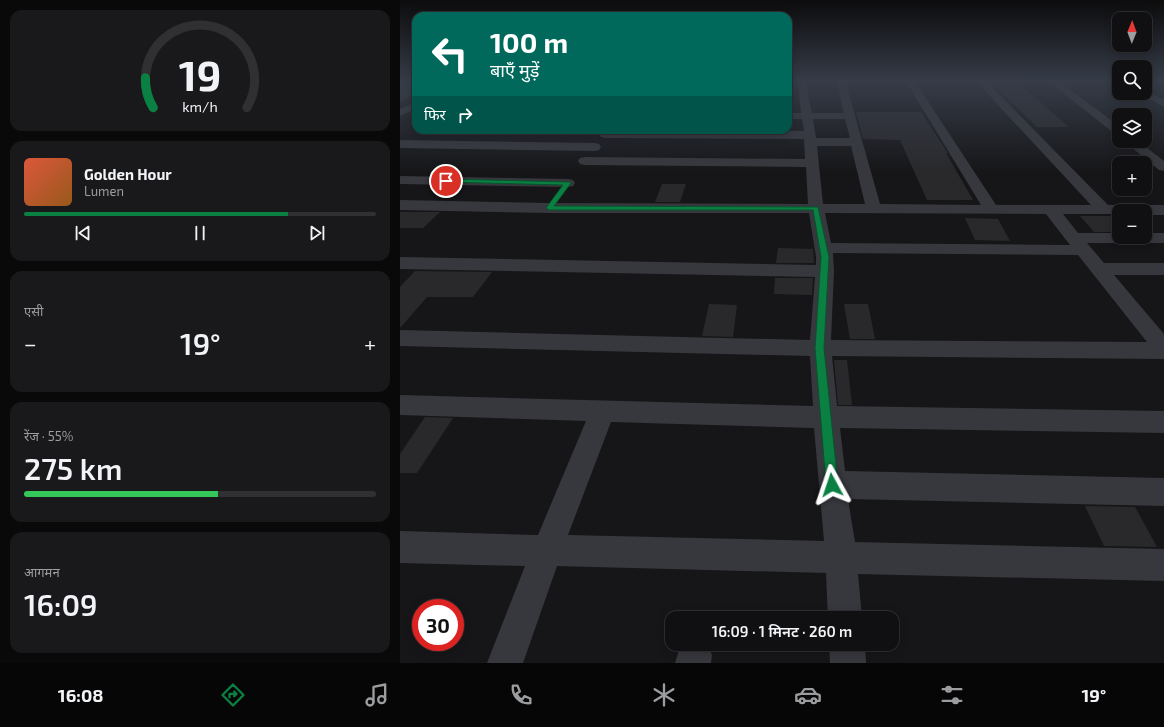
<!DOCTYPE html>
<html lang="hi">
<head>
<meta charset="utf-8">
<style>
  :root { --surface:#101012; --page:#19191b; --text:#f1f3f6; --muted:#9c9d9f; --line:#303032; --accent:#0b8043 }
  body { margin:0; font-family:"Exo 2","Noto Sans Devanagari",sans-serif; background:var(--page); color:var(--text); height:100vh; display:flex; flex-direction:column; font-size:15px; white-space:nowrap }
  * { box-sizing:border-box; margin:0 }
  p { font-size:13px; color:var(--muted) }
  .icon { flex:none; width:22px; height:22px; fill:none; stroke:currentColor; stroke-width:2; stroke-linecap:round; stroke-linejoin:round }
  .map { position:relative; flex:1; overflow:hidden }
  .sheet { display:flex; flex-direction:column; gap:10px; padding:10px; background:#09090a; width:400px }
  .sheet>* { flex:none }
  .banner { position:absolute; left:12px; top:12px; width:380px; height:122px; border-radius:12px; box-shadow:0 2px 10px #0003,0 0 0 1px var(--line); background:#00695c; color:#fff; overflow:hidden }
  .needle { width:26px; rotate:1deg }
  .controls { position:absolute; left:712px; top:12px; display:grid; gap:8px }
  .controls a { display:grid; place-items:center; width:40px; height:40px; border-radius:8px; background:var(--surface); box-shadow:0 2px 10px #0003,0 0 0 1px var(--line); font-size:20px }
  .speed { position:absolute; left:12px; top:599px; display:flex; gap:8px; font-size:20px; font-weight:700; text-align:center }
  .speed>* { display:grid; place-content:center; width:52px; height:52px; border-radius:50%; background:var(--surface); box-shadow:0 2px 10px #0003,0 0 0 1px var(--line); line-height:1 }
  .speed .limit { border:6px solid #d22; background:#fff; color:#111 }
  .pin { position:absolute; display:grid; place-items:center; width:34px; height:34px; color:#fff; margin:-17px; border:2px solid #fff; border-radius:50%; box-shadow:0 1px 4px #0007 }
  .me { position:absolute; width:44px; margin:-22px; rotate:355deg; stroke-linejoin:round; filter:drop-shadow(0 0 3px #0008) }
  .turn { display:flex; align-items:center; gap:14px; height:84px; padding:0 12px; font-size:18px }
  .turn .icon { width:52px; height:52px; stroke-width:2.5 }
  .turn b { display:block; font-size:28px; line-height:34px }
  .then { display:flex; align-items:center; height:38px; padding:0 12px; background:#0003; gap:8px; font-size:15px }
  .big { font-size:30px; font-weight:600; line-height:1.1 }
  .sheet .tile { flex:1; display:flex; flex-direction:column; justify-content:center; gap:6px; min-width:0; padding:0 14px; border-radius:12px; background:var(--page) }
  .sheet .dial { align-items:center; gap:0 }
  .dial svg { height:104px; overflow:visible; fill:none; stroke:var(--line); stroke-width:7; stroke-linecap:round; text-anchor:middle }
  .dial text { fill:var(--text); stroke:none }
  .song { display:flex; align-items:center; gap:12px }
  .cover { width:48px; height:48px; border-radius:6px; background:linear-gradient(135deg,hsl(10 70% 55%),hsl(30 70% 35%)) }
  .played { height:4px; border-radius:2px; background:linear-gradient(90deg,var(--accent) 75%,var(--line) 75%) }
  .keys { display:flex; justify-content:space-around; direction:ltr }
  .heat { display:flex; justify-content:space-between; align-items:center; font-size:22px; direction:ltr }
  .charge { height:6px; border-radius:3px; background:linear-gradient(90deg,#34c759 55%,var(--line) 0) }
  .trip { position:absolute; left:265px; top:611px; width:234px; height:40px; border-radius:12px; background:var(--surface); box-shadow:0 2px 10px #0003,0 0 0 1px var(--line); font-weight:600; line-height:40px; text-align:center }
  .menu { display:flex; height:64px; justify-content:space-around; align-items:center; background:#060607; color:var(--muted) }
  .menu .icon { width:28px; height:28px }
  .menu .current { color:var(--accent) }
  .menu b { font-size:18px; color:var(--text) }
  main { display:flex; flex:1; min-height:0 }
  .map>svg:first-child { display:block }
  .water { fill:#2c353c }
  .building { fill:#29292c }
  .lines { fill:none; stroke-linecap:round; stroke-linejoin:round }
  .minor { fill:#37383d; fill-rule:evenodd }
  .route { fill:#0b8043; stroke:#07532c }
</style>
</head>
<body>
<main>
<section class="sheet">
<div class="tile dial"><svg viewBox="0 0 100 80">
<path d="M14 69A42 42 0 1 1 86 69"/>
<path d="M14 69A42 42 0 0 1 8 46" stroke="#0b8043"/>
<text x="50" y="56" font-size="32" font-weight="700">19</text>
<text x="50" y="72" font-size="11">km/h</text>
</svg></div>
<div class="tile">
<div class="song"><i class="cover"></i><div><b>Golden Hour</b><p>Lumen</p></div></div>
<div class="played"></div>
<div class="keys"><svg class="icon" aria-label="previous" viewBox="0 0 24 24"><path d="M18 5L8 12l10 7zM5 5v14"/></svg><svg class="icon" aria-label="pause" viewBox="0 0 24 24"><path d="M8 5v14M16 5v14"/></svg><svg class="icon" aria-label="next" viewBox="0 0 24 24"><path d="M6 5l10 7-10 7zM19 5v14"/></svg></div>
</div>
<div class="tile"><p>एसी</p>
<div class="heat"><a>−</a><b class="big">19°</b><a>+</a></div>
</div>
<div class="tile"><p>रेंज · 55%</p><b class="big">275 km</b><div class="charge"></div></div>
<div class="tile"><p>आगमन</p><b class="big">16:09</b></div>
</section>
<div class="map">
<svg width="764" height="663" viewBox="0 0 764 663">
  <rect width="100%" height="100%" fill="#161618"/>
  <!-- water -->
  <polygon class="water" points="0,80 16,80 16,94 0,102"/>
  <!-- building -->
  <g class="building">
    <polygon points="589,80 615,80 669,127 637,127"/>
    <polygon points="456,112 521,112 548,153 546,153 573,200 527,200 500,140 463,139"/>
    <polygon points="262,184 286,184 280,202 255,202"/>
    <polygon points="0,212 40,212 23,228 0,228"/>
    <polygon points="680,216 710,216 719,225 719,232 694,232"/>
    <polygon points="565,218 598,219 610,241 575,240"/>
    <polygon points="378,248 413,249 414,263 376,263"/>
    <polygon points="15,271 92,272 73,297 27,297 0,328 0,287"/>
    <polygon points="375,278 413,278 412,295 374,294"/>
    <polygon points="309,304 337,305 333,337 302,336"/>
    <polygon points="444,304 468,304 475,339 450,339"/>
    <polygon points="434,360 447,360 452,405 438,405"/>
    <polygon points="25,417 53,418 17,473 0,473 0,454"/>
    <polygon points="685,506 735,507 757,547 704,546"/>
  </g>
  <g class="lines">
    <!-- minor -->
    <g class="minor">
      <path d="M 388,80 L 407,80 L 408,94 L 412,113 L 444,113 L 436,80 L 445,80 L 480,204 L 581,205 L 505,80 L 514,80 L 596,205 L 691,205 L 587,93 L 578,80 L 587,80 L 594,89 L 708,205 L 764,205 L 764,215 L 745,215 L 745,211 L 719,211 L 719,214 L 663,214 L 678,233 L 719,233 L 719,237 L 745,237 L 745,233 L 764,233 L 764,243 L 687,243 L 704,263 L 764,263 L 764,275 L 714,275 L 764,334 L 764,359 L 432,356 L 437,406 L 764,411 L 764,433 L 440,428 L 445,471 L 764,478 L 764,506 L 448,499 L 455,542 L 764,549 L 764,581 L 458,574 L 462,618 L 428,618 L 426,573 L 157,566 L 123,663 L 87,663 L 125,566 L 0,563 L 0,531 L 138,535 L 186,421 L 0,415 L 0,395 L 413,406 L 410,356 L 0,346 L 0,330 L 410,340 L 415,277 L 0,269 L 0,257 L 416,265 L 416,257 L 409,213 L 149,213 L 0,210 L 0,200 L 149,203 L 408,204 L 406,167 L 185,165 L 180,164 L 178,161 L 180,158 L 185,157 L 405,159 L 404,139 L 205,138 L 201,137 L 199,134 L 201,131 L 205,130 L 404,131 L 402,119 L 388,119 L 388,113 L 401,113 L 398,83 L 388,83 ZM 413,119 L 445,119 L 450,138 L 416,138 ZM 417,146 L 451,146 L 465,204 L 423,204 ZM 425,213 L 646,214 L 670,245 L 431,243 ZM 433,253 L 678,255 L 747,342 L 431,340 L 434,271 ZM 211,422 L 414,428 L 424,541 L 168,535 Z"/>
      <polygon points="647,80 657,80 719,126 719,136 715,134"/>
      <rect x="745" y="80" width="19" height="4"/>
      <polygon points="745,90 764,100 764,107 742,95 740,93 745,93"/>
      <polygon points="16,102 16,109 0,116 0,109"/>
      <polygon points="0,140 195,143 199,144 201,147 199,150 195,151 0,148"/>
      <polygon points="724,141 738,141 764,161 764,171 759,170"/>
      <polygon points="0,176 168,179 173,180 175,183 173,186 168,187 0,184"/>
      <polygon points="281,644 307,644 312,655 311,663 275,663"/>
      <polygon points="429,644 465,644 466,663 430,663"/>
    </g>
  </g>
  <!-- sky -->
  <linearGradient id="sky" x2="0" y2="1"><stop stop-color="#0c0c0d"/><stop offset="0.47" stop-color="#363c48"/><stop offset="1" stop-color="#363c48" stop-opacity="0"/></linearGradient>
  <rect width="764" height="172" fill="url(#sky)"/>
  <!-- route -->
  <polygon class="route" points="46,179 170,182 171,183 154,206 418,207 429,257 424,348 438,485 436,489 432,491 428,489 426,485 415,348 421,257 413,210 149,210 146,208 163,185 44,182 43,181"/>
</svg>
<div class="controls">
<a><svg class="needle" viewBox="-14 -14 28 28"><path d="M0-13l5 13h-10z" fill="#e53935"/><path d="M0 13l5-13h-10z" fill="#9c9d9f"/></svg></a>
<a><svg class="icon" aria-label="search" viewBox="0 0 24 24"><circle cx="10" cy="10" r="6"/><path d="M15 15l6 6"/></svg></a>
<a><svg class="icon" aria-label="layers" viewBox="0 0 24 24"><path d="M12 4l9 5-9 5-9-5zM3 14l9 5 9-5"/></svg></a>
<a>+</a>
<a>−</a>
</div>
<div class="speed"><div class="limit">30</div></div>
<div class="pin" style="left:46px;top:181px;background:#d93025"><svg class="icon" aria-label="arrive" viewBox="0 0 24 24"><path d="M6 21V4h12l-3 4 3 4H6"/></svg></div>
<svg class="me" style="left:432px;top:485px" viewBox="-20 -20 40 40"><path d="M0-17L14 15 0 8-14 15z" fill="#0b8043" stroke="#fff" stroke-width="4"/></svg>
<div class="trip">16:09 · 1 मिनट · 260 m</div>
<div class="banner">
<div class="turn"><svg class="icon" aria-label="left" viewBox="0 0 24 24"><path d="M17 20v-9H6M10 6l-5 5 5 5"/></svg><div><b>100 m</b>बाएँ मुड़ें</div></div>
<div class="then">फिर<svg class="icon" aria-label="right" viewBox="0 0 24 24"><path d="M7 20v-9h11M14 6l5 5-5 5"/></svg></div>
</div>
</div>
</main>
<nav class="menu">
<b>16:08</b>
<svg class="icon current" aria-label="directions" viewBox="0 0 24 24"><path d="M12 3l9 9-9 9-9-9zM9 14v-3h6M13 9l2 2-2 2"/></svg>
<svg class="icon" aria-label="music" viewBox="0 0 24 24"><path d="M9 18V5l10-2v13"/><circle cx="6" cy="18" r="3"/><circle cx="16" cy="16" r="3"/></svg>
<svg class="icon" aria-label="phone" viewBox="0 0 24 24"><path d="M5 4h4l2 5-3 2q2 4 5 5l2-3 5 2v4C11 20 4 13 5 4z"/></svg>
<svg class="icon" aria-label="climate" viewBox="0 0 24 24"><path d="M12 3v18M4 7l16 10M4 17L20 7"/></svg>
<svg class="icon" aria-label="car" viewBox="0 0 24 24"><path d="M5 17H2v-5l4-1 3-4h7l3 4 3 1v5h-3M9 17h6M6 11h13"/><circle cx="7" cy="17" r="2"/><circle cx="17" cy="17" r="2"/></svg>
<svg class="icon" aria-label="filters" viewBox="0 0 24 24"><path d="M4 7h16M4 17h16"/><circle cx="9" cy="7" r="2"/><circle cx="15" cy="17" r="2"/></svg>
<b>19°</b>
</nav>
</body>
</html>
